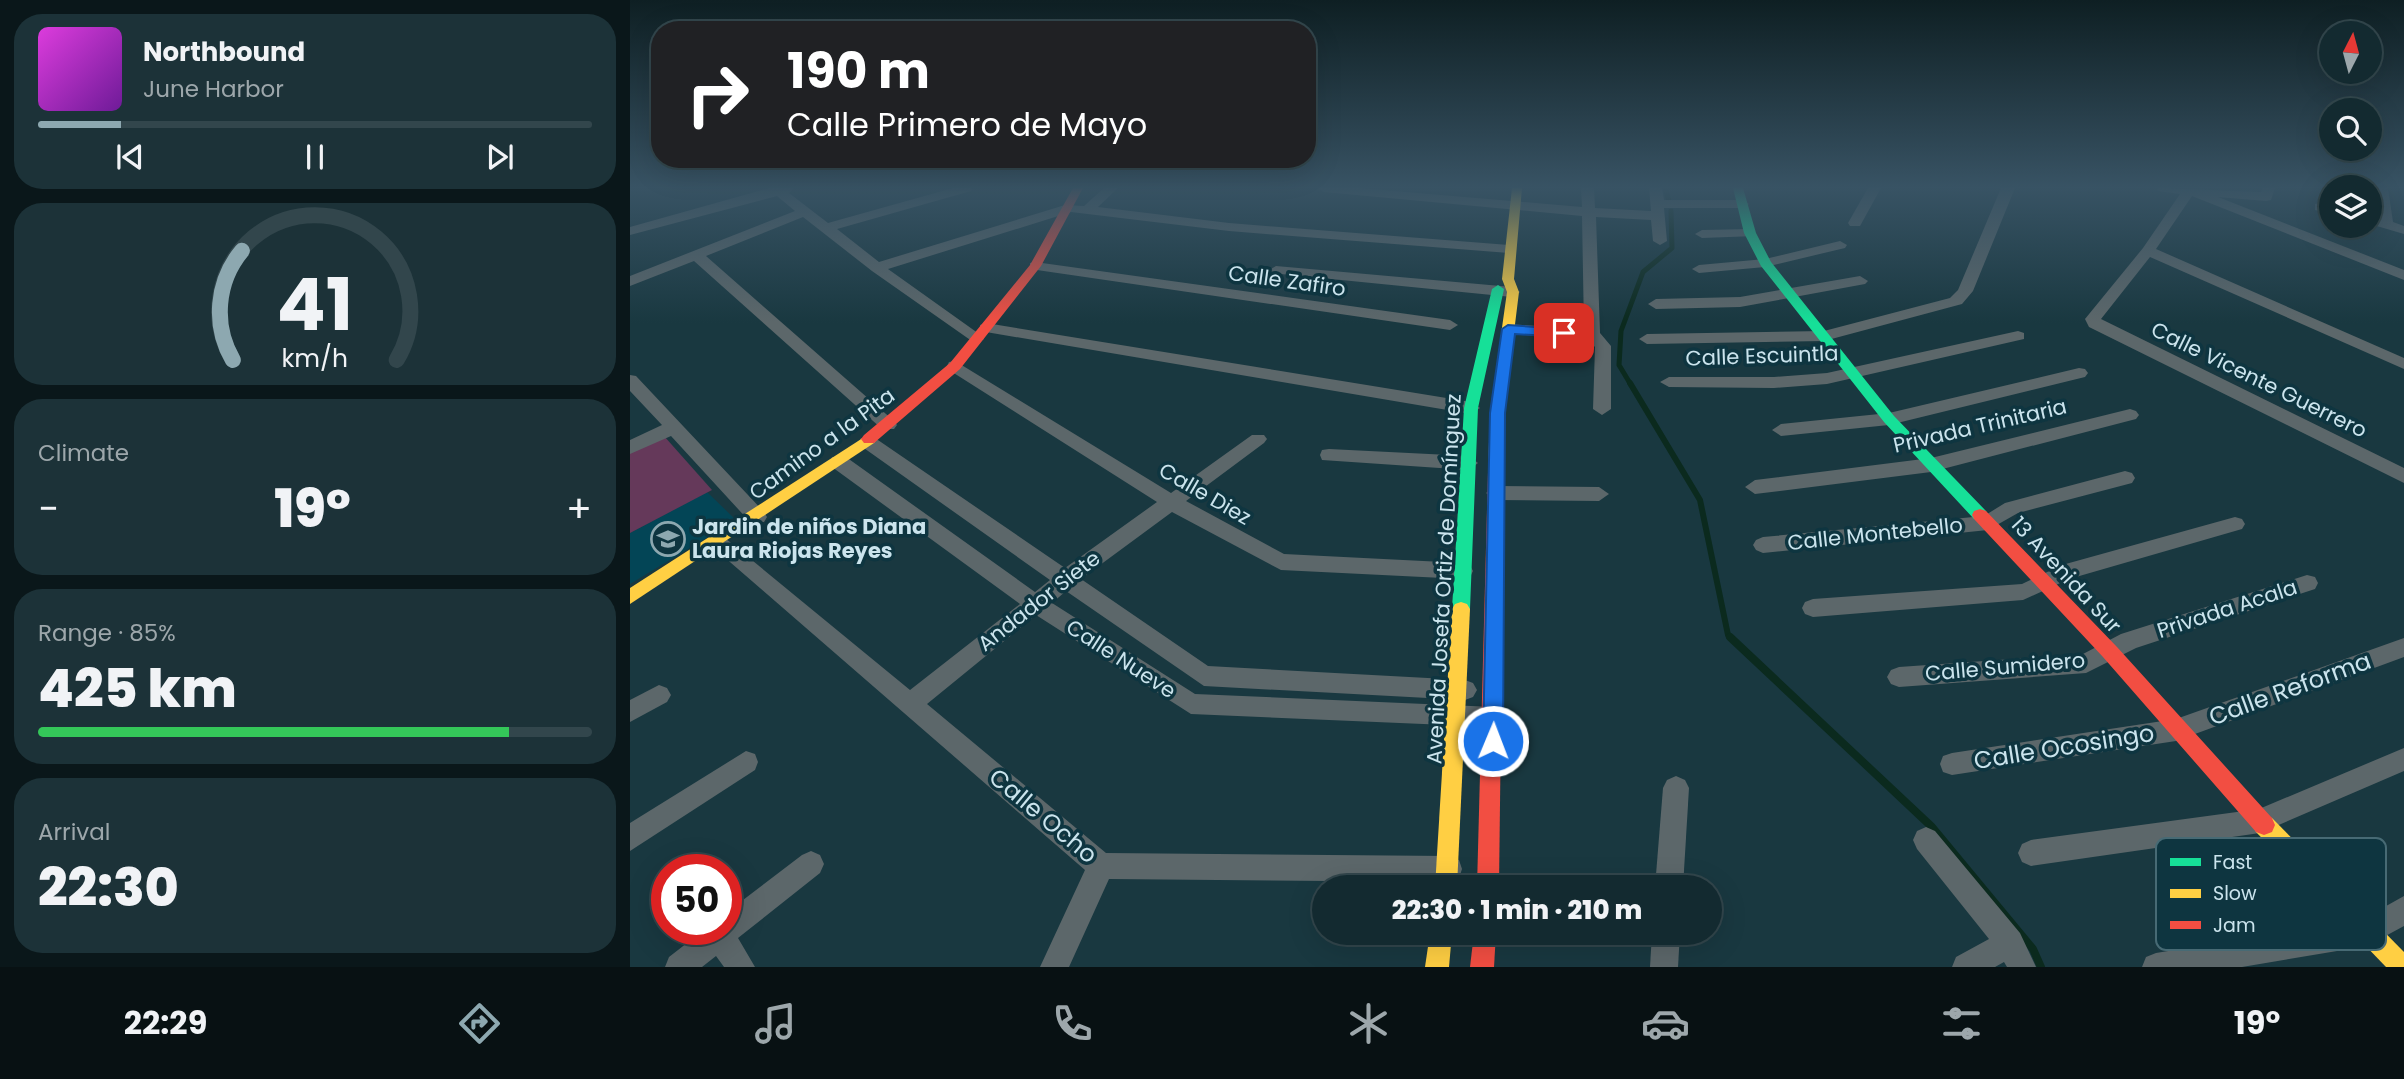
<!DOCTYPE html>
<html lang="en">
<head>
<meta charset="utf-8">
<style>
  :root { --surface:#132a30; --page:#1c3238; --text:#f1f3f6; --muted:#9da7ab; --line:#32464c; --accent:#8da8b0 }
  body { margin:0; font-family:Poppins,sans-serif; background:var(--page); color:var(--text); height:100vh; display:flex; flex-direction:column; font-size:26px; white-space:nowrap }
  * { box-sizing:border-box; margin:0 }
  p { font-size:23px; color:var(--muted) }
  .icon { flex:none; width:38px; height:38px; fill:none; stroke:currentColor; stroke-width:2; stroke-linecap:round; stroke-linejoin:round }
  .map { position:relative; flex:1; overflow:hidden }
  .panel { display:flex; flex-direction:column; gap:14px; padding:14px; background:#0a171a; width:630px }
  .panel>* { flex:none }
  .hud { position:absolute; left:21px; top:21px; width:665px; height:147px; border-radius:28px; box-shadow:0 7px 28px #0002,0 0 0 2px var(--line); background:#202124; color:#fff; overflow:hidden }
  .needle { width:46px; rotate:6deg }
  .buttons { position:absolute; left:1689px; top:21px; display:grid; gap:14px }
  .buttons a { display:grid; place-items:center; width:63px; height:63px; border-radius:50%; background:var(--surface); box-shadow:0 7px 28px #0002,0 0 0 2px var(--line); font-size:35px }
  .speed { position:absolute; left:21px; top:854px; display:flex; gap:14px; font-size:35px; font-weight:700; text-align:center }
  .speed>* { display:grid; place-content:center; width:91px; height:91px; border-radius:50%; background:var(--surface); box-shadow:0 7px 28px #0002,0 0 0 2px var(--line); line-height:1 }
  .speed .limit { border:10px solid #d22; background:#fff; color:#111 }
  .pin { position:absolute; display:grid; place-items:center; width:60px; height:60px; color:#fff; margin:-30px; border-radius:14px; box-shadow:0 4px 10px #0006 }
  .me { position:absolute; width:77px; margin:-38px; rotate:1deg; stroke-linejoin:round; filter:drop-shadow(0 0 5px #0008) }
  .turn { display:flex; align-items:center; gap:24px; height:147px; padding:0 21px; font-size:32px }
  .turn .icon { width:91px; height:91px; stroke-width:2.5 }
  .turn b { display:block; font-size:49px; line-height:60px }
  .big { font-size:52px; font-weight:800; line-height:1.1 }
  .panel .widget { flex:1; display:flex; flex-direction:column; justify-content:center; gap:10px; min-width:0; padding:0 24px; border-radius:28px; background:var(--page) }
  .panel .dial { align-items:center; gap:0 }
  .dial svg { height:182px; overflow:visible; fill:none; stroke:var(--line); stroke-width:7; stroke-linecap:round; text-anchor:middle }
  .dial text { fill:var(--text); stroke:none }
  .song { display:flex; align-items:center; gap:21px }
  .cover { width:84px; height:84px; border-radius:10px; background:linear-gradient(135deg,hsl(300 70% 55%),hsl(280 70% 35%)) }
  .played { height:7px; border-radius:4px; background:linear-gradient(90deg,var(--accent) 15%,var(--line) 15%) }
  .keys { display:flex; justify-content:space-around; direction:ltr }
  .heat { display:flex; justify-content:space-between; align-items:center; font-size:38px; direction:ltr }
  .charge { height:10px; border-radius:5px; background:linear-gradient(90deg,#34c759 85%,var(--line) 0) }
  .trip { position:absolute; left:682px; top:875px; width:410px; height:70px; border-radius:35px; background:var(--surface); box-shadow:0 7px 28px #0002,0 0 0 2px var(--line); font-weight:800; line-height:70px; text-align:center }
  .tab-bar { display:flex; height:112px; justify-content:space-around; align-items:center; background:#081113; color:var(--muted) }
  .tab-bar .icon { width:49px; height:49px }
  .tab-bar .active { color:var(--accent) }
  .tab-bar b { font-size:32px; color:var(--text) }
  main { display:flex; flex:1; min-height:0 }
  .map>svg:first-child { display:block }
  .built { fill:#034556 }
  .green { fill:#65395a }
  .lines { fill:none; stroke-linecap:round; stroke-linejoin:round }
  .stream-far2 { stroke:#0b2a1e; stroke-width:5 }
  .stream-far1 { stroke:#0b2a1e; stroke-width:6 }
  .stream { stroke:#0b2a1e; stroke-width:8 }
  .street { fill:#5c676a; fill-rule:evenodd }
  .fast { fill:#16e098; fill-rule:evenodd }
  .slow { fill:#ffcf43; fill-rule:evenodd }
  .jam { fill:#f24e42; fill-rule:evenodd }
  .route { fill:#1a73e8; stroke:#114b97; stroke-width:2 }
  .labels { text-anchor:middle; stroke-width:7; stroke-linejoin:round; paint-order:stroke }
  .street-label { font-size:21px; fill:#cbe4ed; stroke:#0e3540 }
  .poi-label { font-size:21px; font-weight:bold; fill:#cbe4ed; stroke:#0e3540; text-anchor:start }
  .near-street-label { font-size:24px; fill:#cbe4ed; stroke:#0e3540 }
  .key { fill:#0e3540; stroke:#476a74; stroke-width:2 }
  .key-label { font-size:19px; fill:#cbe4ed }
</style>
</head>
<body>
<main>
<section class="panel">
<div class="widget">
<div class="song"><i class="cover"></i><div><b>Northbound</b><p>June Harbor</p></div></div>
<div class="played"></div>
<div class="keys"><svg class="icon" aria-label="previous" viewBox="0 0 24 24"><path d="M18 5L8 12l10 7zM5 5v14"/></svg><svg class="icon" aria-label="pause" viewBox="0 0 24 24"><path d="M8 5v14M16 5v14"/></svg><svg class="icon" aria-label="next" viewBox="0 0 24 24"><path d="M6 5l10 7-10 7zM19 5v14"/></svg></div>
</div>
<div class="widget dial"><svg viewBox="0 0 100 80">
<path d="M14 69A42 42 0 1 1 86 69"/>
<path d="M14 69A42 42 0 0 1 18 21" stroke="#8da8b0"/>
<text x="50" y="56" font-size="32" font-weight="700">41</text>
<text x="50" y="72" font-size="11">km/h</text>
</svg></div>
<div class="widget"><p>Climate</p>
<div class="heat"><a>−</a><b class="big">19°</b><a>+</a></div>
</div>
<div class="widget"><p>Range · 85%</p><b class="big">425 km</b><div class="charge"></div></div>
<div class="widget"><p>Arrival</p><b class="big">22:30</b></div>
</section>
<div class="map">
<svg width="1774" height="967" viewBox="0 0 1774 967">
  <rect width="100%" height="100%" fill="#193840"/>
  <!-- built -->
  <polygon class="built" points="77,492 106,520 0,584 0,533"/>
  <!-- green -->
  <polygon class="green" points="34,436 82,490 0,533 0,453"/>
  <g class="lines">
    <!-- stream-far2 -->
    <g class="stream-far2">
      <polyline points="1035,188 1039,201"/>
      <polyline points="1001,385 989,365 991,331 1013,272 1042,248 1041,211"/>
    </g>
    <!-- stream-far1 -->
    <polyline class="stream-far1" points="1000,383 1070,500 1098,635 1102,639"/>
    <!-- stream -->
    <polyline class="stream" points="1100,637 1302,827 1403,949 1411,967"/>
    <!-- street -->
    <g class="street">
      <polygon points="139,188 164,188 159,193 198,223 323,188 342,188 341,191 207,229 249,262 435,205 454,206 474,188 488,188 468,207 599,223 879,245 886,249 879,253 599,231 441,212 258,269 352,336 354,339 346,344 242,271 173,217 76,256 264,421 267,425 264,429 252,429 64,261 0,286 0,276 165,211 147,196 0,235 0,227"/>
      <polygon points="687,188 729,188 952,207 951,188 964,188 965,208 1021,211 1019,188 1032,188 1034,200 1112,200 1119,204 1112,208 1034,208 1037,241 1030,245 1023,241 1021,220 966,217 970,333 981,346 981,409 972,415 963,409 965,347 957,339 879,334 871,329 879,324 954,329 952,216 694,192"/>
      <polygon points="1238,188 1251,188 1230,226 1220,226 1218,223"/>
      <polygon points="1371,188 1385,188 1343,291 1332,304 1194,341 1017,344 1009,339 1017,334 1194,331 1320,298 1328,290"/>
      <polygon points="1527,188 1631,192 1633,188 1645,188 1641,200 1636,201 1588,197 1774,270 1774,280 1562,196 1526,249 1774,358 1774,369 1520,257 1471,319 1774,468 1774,483 1459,327 1455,319 1513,248 1550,194 1528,191"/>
      <polygon points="1744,188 1758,188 1763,222 1774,226 1774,234 1740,224 1740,216 1748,218"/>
      <polygon points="1690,203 1701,206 1701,214 1685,210 1685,204"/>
      <polygon points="1120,229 1125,230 1125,236 1072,238 1065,234 1072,230"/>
      <polygon points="1210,241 1217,245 1215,248 1135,267 1069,273 1062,269 1069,265 1135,259"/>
      <polygon points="405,262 820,320 828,325 820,330 400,269 400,263"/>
      <polygon points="646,266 882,287 890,292 882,297 641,273 639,270"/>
      <polygon points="1230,276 1238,281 1235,284 1110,307 1026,309 1018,304 1026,299 1110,297"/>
      <polygon points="356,323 841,402 850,408 841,414 350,331 350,325"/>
      <polygon points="1388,331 1394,333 1394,339 1197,384 1144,388 1039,387 1030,382 1039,377 1144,377 1197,373"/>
      <polygon points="325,361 541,493 622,435 634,435 637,439 634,443 556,501 654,554 833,563 840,565 843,571 840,577 833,579 651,570 542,512 451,579 578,666 835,680 843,683 847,690 843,697 835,700 574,686 436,591 422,603 565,694 864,707 872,710 876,717 872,724 864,727 561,714 406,615 297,704 476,853 819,856 829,860 832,869 829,878 819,882 479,879 439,967 410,967 455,870 78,543 81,538 95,538 280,690 390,604 202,467 200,462 202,457 216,457 405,592 420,580 231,446 229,442 231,438 245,438 435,568 527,502 319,370 317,366 319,362"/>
      <polygon points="1449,368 1455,369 1458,373 1455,377 1259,425 1151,436 1142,430 1151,424 1259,413"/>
      <polygon points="0,375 6,376 134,512 137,517 134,522 120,522 41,436 0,454 0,440 32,425 0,391"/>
      <polygon points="1500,409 1506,411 1509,415 1506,419 1301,472 1125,494 1115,487 1125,480 1301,458"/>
      <polygon points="699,449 839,456 848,463 839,470 692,460 690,455 692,450"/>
      <polygon points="1495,471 1502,473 1505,478 1502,483 1388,513 1358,530 1133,553 1126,550 1123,545 1126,540 1133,537 1354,516 1375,503"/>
      <polygon points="866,486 969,487 979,494 969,501 866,500 856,493"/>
      <polygon points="1605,517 1612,519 1615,524 1612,529 1439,579 1393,600 1183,617 1175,614 1172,608 1175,602 1183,599 1392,584 1432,565"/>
      <polygon points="1677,575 1685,577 1688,583 1685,589 1506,648 1456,673 1269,687 1261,684 1257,677 1261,670 1269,667 1453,654 1491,634"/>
      <polygon points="1774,638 1774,657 1546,741 1322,775 1313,772 1310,764 1313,756 1322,753 1546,719"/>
      <polygon points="29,685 37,688 41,695 37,702 0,722 0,700"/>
      <polygon points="1774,748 1774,771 1630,833 1401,866 1392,862 1388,853 1392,844 1401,840 1629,809"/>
      <polygon points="116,751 125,754 128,762 125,770 0,851 0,823"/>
      <polygon points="1046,776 1055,780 1059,788 1053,887 1025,887 1033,788 1037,780"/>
      <polygon points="1296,827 1305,831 1390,933 1406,967 1377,967 1374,962 1365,967 1322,967 1326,957 1359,939 1287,849 1283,840 1287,831"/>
      <polygon points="181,851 190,855 194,864 190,873 108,938 125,967 94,967 86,956 72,967 35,967 39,957 75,929 96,929 96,913 172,855"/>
      <polygon points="1774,896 1774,926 1737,946 1612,967 1512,967 1516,957 1526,953 1733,919"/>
      <polygon points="1022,933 1050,933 1048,967 1020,967"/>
    </g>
    <!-- fast -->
    <g class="fast">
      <polygon points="1103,188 1113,188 1126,233 1141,262 1264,416 1356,511 1358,515 1356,519 1344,519 1254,422 1131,266 1114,233"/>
      <polygon points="868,285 874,289 848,408 840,609 837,614 831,616 825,614 822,609 834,408 862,289"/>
    </g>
    <!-- slow -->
    <g class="slow">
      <polygon points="882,188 892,188 884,279 889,292 874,413 874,472 866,477 858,472 860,413 877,292 872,279"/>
      <polygon points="239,434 244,435 247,439 244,443 0,604 0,588"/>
      <polygon points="831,602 837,604 840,609 827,887 805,887 822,609 825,604"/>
      <polygon points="1634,815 1642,818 1774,952 1774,967 1756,967 1626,832 1623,825 1626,818"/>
      <polygon points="800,933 822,933 819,967 795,967"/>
    </g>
    <!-- jam -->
    <g class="jam">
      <polygon points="443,188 453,188 411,266 330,369 244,443 234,443 231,439 234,435 320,363 400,265"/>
      <polygon points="866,467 874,472 869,887 847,887 858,472"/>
      <polygon points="1350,509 1356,511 1487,647 1642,818 1645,825 1642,832 1634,835 1626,832 1473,657 1344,519 1342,515 1344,511"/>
      <polygon points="844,933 866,933 864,967 840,967"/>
    </g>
  </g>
  <!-- sky -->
  <linearGradient id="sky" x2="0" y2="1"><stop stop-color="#0e1f23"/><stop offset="0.58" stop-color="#385364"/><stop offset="1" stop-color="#385364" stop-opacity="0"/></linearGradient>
  <rect width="1774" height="323" fill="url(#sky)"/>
  <!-- route -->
  <polygon class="route" points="878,325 934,329 941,333 934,337 885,334 875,413 873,741 870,748 863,751 856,748 853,741 860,413 872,329"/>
  <!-- icons -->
  <defs>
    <g id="school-ring" transform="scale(1.75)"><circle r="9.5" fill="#0e3540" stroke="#8da8b0" stroke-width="1.5"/><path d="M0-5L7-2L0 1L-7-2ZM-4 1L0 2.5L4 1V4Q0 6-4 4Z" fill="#8da8b0"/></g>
  </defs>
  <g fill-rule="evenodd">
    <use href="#school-ring" x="38" y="539"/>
  </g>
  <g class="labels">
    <!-- street labels -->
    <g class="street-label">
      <text transform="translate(657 281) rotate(8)" y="7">Calle Zafiro</text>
      <text transform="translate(1132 356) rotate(-2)" y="7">Calle Escuintla</text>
      <text transform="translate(1629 380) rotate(26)" y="7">Calle Vicente Guerrero</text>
      <text transform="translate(1350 426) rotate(-13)" y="7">Privada Trinitaria</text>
      <text transform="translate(192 444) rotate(-36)" y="7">Camino a la Pita</text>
      <text transform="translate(575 494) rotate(30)" y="7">Calle Diez</text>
      <text transform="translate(1245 534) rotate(-6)" y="7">Calle Montebello</text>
      <text transform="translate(1436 575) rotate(47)" y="7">13 Avenida Sur</text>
      <text transform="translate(814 579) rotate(-87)" y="7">Avenida Josefa Ortiz de Domínguez</text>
      <text transform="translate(409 601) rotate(-38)" y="7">Andador Siete</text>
      <text transform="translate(1597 609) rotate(-18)" y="7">Privada Acala</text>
      <text transform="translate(491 659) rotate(33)" y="7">Calle Nueve</text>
      <text transform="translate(1375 667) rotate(-5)" y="7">Calle Sumidero</text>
    </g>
    <!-- poi labels -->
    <g class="poi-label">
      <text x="62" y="534">Jardin de niños Diana<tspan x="62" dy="24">Laura Riojas Reyes</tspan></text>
    </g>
    <!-- near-street labels -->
    <g class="near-street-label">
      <text transform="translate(1660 689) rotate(-20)" y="8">Calle Reforma</text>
      <text transform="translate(1434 747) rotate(-9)" y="8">Calle Ocosingo</text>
      <text transform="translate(413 816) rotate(40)" y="8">Calle Ocho</text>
    </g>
  </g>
  <!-- legend -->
  <rect x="1526" y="838" width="230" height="112" rx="10" class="key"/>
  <rect x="1540" y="858" width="31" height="8" fill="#16e098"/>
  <rect x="1540" y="889" width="31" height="9" fill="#ffcf43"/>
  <rect x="1540" y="921" width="31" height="8" fill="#f24e42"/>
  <g class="key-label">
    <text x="1583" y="869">Fast</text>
    <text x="1583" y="900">Slow</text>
    <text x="1583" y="932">Jam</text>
  </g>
</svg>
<div class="buttons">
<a><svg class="needle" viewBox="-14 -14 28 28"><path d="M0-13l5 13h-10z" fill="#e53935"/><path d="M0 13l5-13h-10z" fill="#9da7ab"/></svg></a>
<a><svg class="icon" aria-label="search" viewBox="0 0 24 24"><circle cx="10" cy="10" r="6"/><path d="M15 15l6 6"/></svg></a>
<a><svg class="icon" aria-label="layers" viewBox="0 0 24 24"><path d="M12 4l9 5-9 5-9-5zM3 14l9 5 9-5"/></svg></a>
</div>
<div class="speed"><div class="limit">50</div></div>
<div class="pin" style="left:934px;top:333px;background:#d93025"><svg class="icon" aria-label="arrive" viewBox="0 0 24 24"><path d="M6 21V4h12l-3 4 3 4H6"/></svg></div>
<svg class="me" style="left:863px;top:741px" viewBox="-20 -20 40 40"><circle r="17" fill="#1a73e8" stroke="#fff" stroke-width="3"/><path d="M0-11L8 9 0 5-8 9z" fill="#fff"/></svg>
<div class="trip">22:30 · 1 min · 210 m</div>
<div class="hud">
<div class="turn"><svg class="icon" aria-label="right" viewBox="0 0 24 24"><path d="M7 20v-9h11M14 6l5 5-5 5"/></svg><div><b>190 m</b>Calle Primero de Mayo</div></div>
</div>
</div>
</main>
<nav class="tab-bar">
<b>22:29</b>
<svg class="icon active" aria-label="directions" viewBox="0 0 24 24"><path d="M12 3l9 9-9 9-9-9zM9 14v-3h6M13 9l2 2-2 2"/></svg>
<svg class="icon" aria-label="music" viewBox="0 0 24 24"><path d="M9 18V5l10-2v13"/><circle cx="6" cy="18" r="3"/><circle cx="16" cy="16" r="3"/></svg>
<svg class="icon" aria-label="phone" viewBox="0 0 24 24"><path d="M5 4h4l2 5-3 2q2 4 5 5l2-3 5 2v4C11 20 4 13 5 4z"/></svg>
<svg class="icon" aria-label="climate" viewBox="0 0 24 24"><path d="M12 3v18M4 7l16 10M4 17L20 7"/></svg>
<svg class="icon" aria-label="car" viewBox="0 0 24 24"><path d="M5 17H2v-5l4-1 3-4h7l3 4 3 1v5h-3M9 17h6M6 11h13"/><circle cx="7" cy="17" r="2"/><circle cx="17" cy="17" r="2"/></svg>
<svg class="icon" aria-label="filters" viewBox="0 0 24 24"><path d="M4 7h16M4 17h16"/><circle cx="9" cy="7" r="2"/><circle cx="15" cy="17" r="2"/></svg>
<b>19°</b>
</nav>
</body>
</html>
